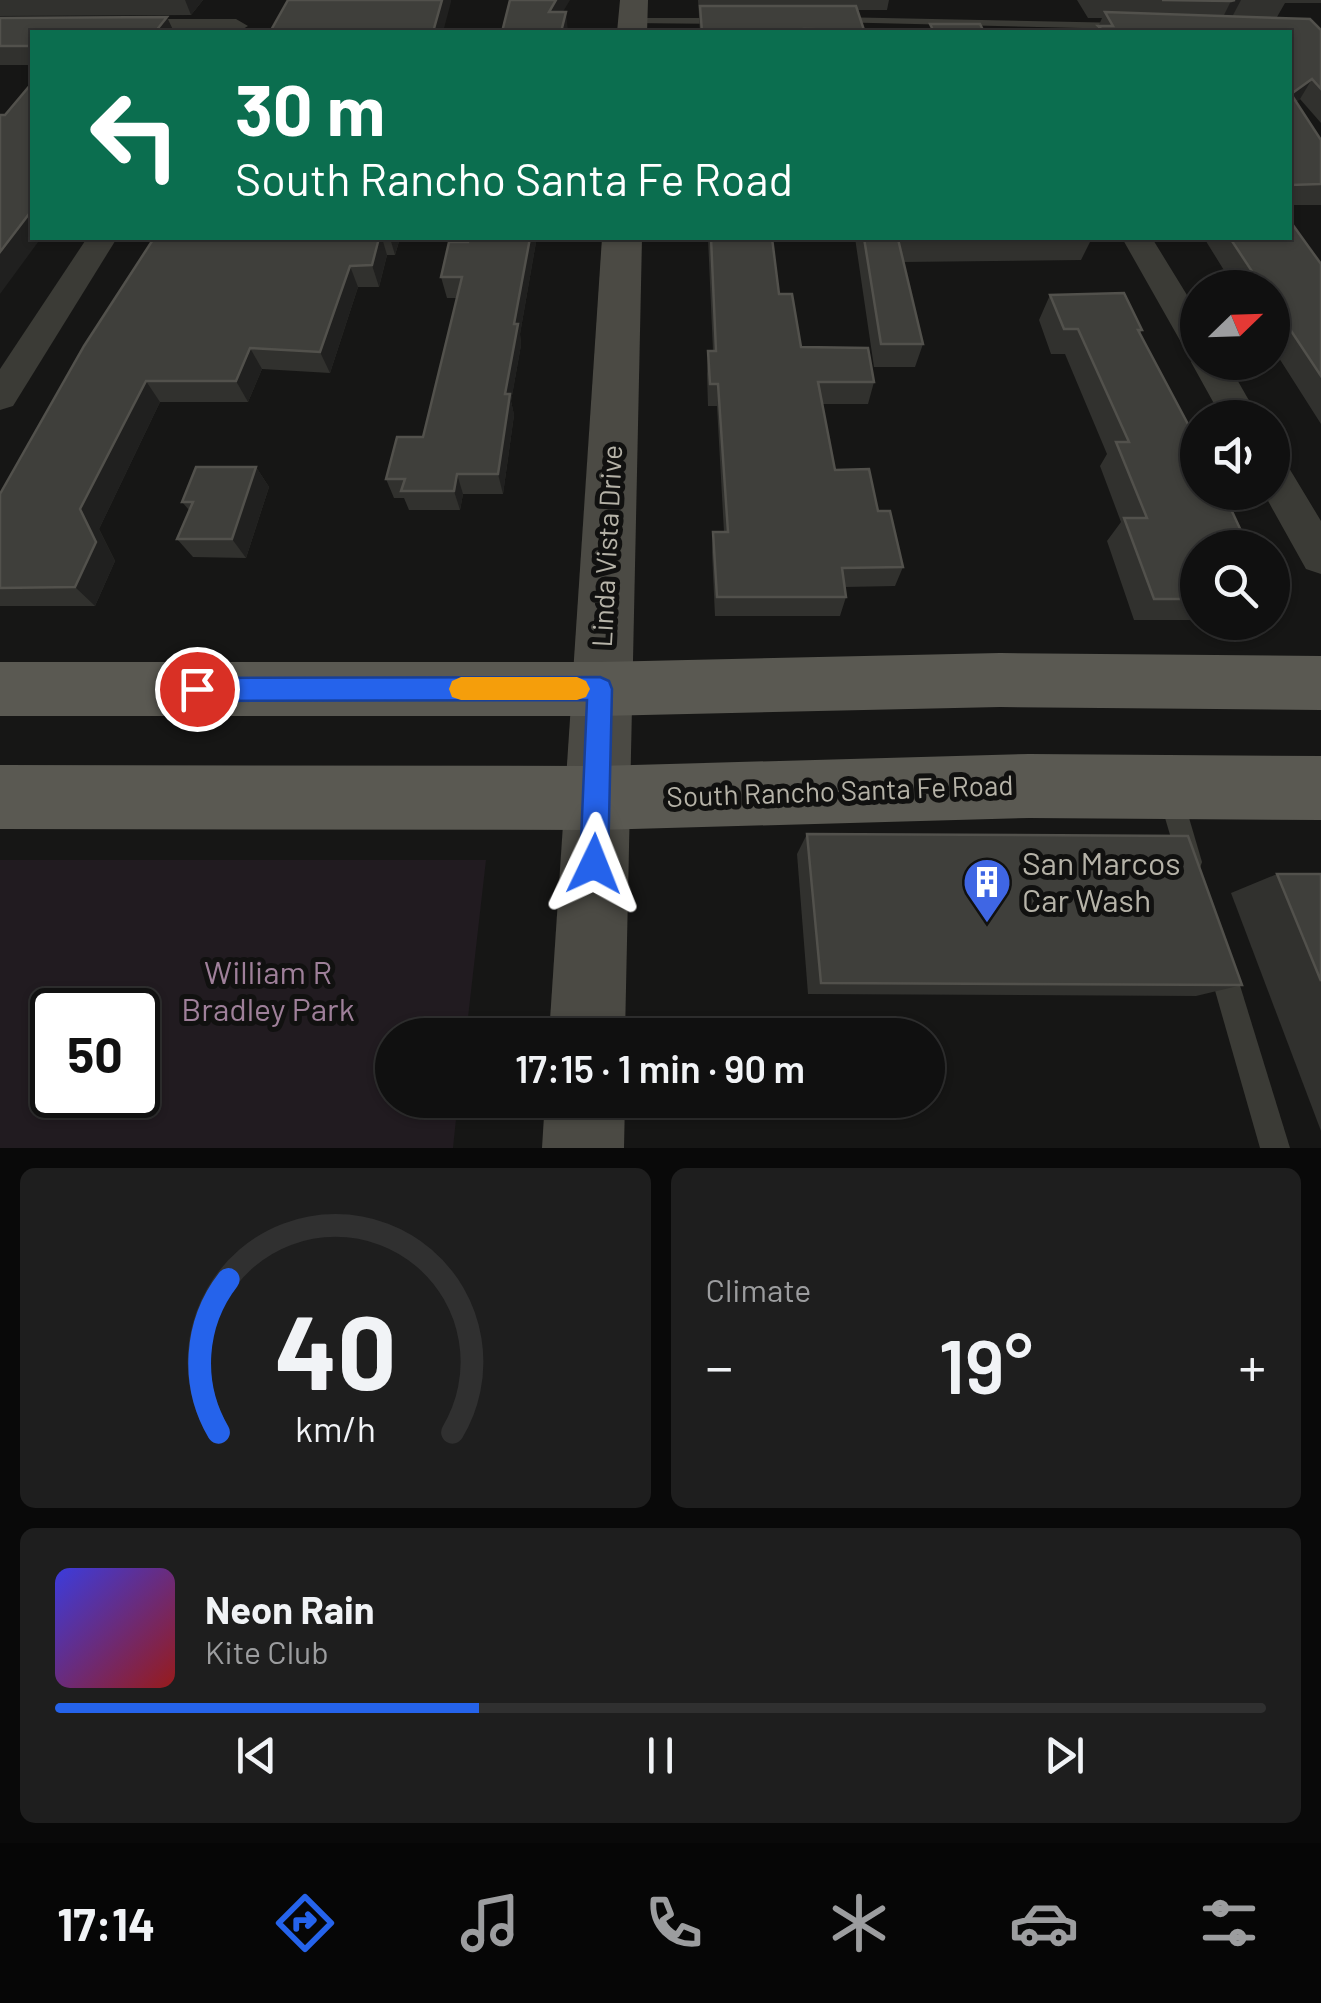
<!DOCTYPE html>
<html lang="en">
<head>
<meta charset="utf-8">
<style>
  :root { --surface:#101010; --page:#1e1e1e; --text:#f1f3f6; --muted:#9c9d9f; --line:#303030; --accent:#2563eb }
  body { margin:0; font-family:Barlow,sans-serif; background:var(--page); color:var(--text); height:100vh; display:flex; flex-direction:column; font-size:38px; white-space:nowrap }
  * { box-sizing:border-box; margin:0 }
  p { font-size:32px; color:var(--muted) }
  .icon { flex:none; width:55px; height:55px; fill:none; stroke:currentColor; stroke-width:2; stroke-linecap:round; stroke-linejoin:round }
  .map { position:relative; height:1148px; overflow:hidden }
  .details { display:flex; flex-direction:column; gap:20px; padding:20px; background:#090909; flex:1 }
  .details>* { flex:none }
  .banner { position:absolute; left:30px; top:30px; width:1262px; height:210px; border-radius:0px; box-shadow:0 2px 8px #0004,0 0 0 2px var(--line); background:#0b6e4f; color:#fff; overflow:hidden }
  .needle { width:65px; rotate:67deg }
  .fabs { position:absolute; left:1180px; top:270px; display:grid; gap:20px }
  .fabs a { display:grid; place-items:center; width:110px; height:110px; border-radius:50%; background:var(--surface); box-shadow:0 2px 8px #0004,0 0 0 2px var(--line); font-size:50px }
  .speed { position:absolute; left:30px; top:988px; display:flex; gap:20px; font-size:50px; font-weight:700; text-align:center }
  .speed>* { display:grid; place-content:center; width:130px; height:130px; border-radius:50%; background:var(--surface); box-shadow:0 2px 8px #0004,0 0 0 2px var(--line); line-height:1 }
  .speed .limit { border:5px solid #111; border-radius:15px; background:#fff; color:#111 }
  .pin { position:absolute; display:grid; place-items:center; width:85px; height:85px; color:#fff; margin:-42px; border:5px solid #fff; border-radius:50%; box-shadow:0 2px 10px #0007 }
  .me { position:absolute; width:110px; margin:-55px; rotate:2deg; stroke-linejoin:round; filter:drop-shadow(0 0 8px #0008) }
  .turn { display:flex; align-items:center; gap:35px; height:210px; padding:0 40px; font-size:45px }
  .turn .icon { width:130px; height:130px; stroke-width:2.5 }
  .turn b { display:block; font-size:70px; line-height:85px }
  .big { font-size:75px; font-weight:600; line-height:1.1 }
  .details .widget { flex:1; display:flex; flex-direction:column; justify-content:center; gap:15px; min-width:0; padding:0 35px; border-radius:15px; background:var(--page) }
  .details .dial { align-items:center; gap:0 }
  .dial svg { height:260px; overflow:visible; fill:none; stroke:var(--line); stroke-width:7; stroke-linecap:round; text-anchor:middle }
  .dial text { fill:var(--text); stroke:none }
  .song { display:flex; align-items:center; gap:30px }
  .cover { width:120px; height:120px; border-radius:15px; background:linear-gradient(135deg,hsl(240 70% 55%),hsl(0 70% 35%)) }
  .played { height:10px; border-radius:5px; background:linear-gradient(90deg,var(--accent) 35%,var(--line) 35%) }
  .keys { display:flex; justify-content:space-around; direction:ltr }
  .heat { display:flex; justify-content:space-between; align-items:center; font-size:55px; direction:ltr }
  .details .tiles { flex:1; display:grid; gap:20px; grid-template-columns:1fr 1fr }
  .widget:last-child { grid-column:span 2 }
  .trip { position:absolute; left:375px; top:1018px; width:570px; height:100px; border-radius:50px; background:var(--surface); box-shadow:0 2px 8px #0004,0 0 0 2px var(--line); font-weight:600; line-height:100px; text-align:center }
  .dock { display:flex; height:160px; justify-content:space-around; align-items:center; background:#060606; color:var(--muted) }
  .dock .icon { width:70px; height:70px }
  .dock .active { color:var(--accent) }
  .dock b { font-size:45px; color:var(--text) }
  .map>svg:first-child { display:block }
  .green { fill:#211b20; fill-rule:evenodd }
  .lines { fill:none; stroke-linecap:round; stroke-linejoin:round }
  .service { fill:#3b3b36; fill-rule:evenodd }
  .minor { fill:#3b3b36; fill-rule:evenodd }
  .secondary { fill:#4b4a44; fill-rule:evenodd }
  .primary { fill:#5a5952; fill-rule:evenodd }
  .wall { fill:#31312e }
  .shaded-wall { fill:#20201f }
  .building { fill:#3f3f3b; stroke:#52514c; stroke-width:2.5 }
  .route { fill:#2563eb; stroke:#184099; stroke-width:2.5 }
  .slow { fill:#f59e0b }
  .labels { text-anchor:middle; stroke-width:10; stroke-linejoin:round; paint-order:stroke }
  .street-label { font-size:28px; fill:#b6b3a8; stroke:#111110 }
  .near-poi-label { font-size:32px; fill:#b6b3a8; stroke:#111110; text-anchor:start }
  .near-park-label { font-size:32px; fill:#9f809a; stroke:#111110 }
</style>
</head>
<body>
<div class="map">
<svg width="1321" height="1148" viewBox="0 0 1321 1148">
  <rect width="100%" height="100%" fill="#161615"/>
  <!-- green -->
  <path class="green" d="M 0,860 L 486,860 L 466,1035 L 392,1035 L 392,1100 L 458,1100 L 453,1148 L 0,1148 ZM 52,1010 L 138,1010 L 138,1095 L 52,1095 Z"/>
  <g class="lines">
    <!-- service -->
    <g class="service">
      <polygon points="835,17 1126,23 1131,26 1126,29 831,22 831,18"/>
      <polygon points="633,18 726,18 731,21 726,24 629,23 629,19"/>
      <polygon points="1170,782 1178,786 1182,794 1202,862 1199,871 1190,874 1181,871 1178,862 1158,794 1162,786"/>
      <polygon points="1221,953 1230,957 1234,966 1290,1148 1260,1148 1208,966 1212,957"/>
    </g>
    <!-- minor -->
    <g class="minor">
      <polygon points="0,19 236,19 248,26 238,32 0,33"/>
      <polygon points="87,238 117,238 13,406 0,410 0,369"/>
      <polygon points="1122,238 1152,238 1198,313 1198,362 1227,362 1259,418 1222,418 1191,362 1196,354 1186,351"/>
      <polygon points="1272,458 1286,463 1321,521 1321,574 1306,569 1263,492 1272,492"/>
    </g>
    <!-- secondary -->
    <g class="secondary">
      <polygon points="620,0 648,0 647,32 617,32"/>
      <polygon points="602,238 642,238 625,1035 549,1035"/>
      <polygon points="545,1100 625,1100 624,1148 542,1148"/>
    </g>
    <!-- primary -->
    <g class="primary">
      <polygon points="1000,653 1321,656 1321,710 1000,707 600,716 0,716 0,662 600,662"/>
      <polygon points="1029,754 1321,756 1321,820 1029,818 597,830 0,829 0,765 597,766"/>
    </g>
  </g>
  <!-- wall -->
  <g class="wall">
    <polygon points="0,0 203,0 191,15 0,16"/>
    <polygon points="698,0 889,0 887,10 858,10 864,30 863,32 700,32"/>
    <polygon points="1077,0 1321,0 1321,3 1285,3 1277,17 1321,30 1321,123 1300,99 1296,102 1321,140 1321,205 1290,205 1290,32 1096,32 1102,18 1088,18"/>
    <polygon points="0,18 32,32 32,65 0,65"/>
    <polygon points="154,238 400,238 395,255 387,255 379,287 358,287 330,373 262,369 248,402 160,402 99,529 115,561 95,606 0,606 0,494"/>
    <polygon points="469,238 539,238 536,242 520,334 521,345 511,401 514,415 503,494 463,494 460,510 409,510 404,498 394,498 386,479 423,437 457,298 447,298 441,277 468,242"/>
    <polygon points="708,238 772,238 779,294 801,347 874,382 868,404 822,404 835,470 878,511 903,567 895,586 845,587 846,597 840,616 715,616 712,552 713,532 724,532 717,406 708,406 707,374 708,351 713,351"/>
    <polygon points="855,238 1092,238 1081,260 903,262 923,344 915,367 874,367"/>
    <polygon points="1204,238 1290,238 1321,264 1321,424 1272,347 1272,288 1235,288"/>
    <polygon points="1050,295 1142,330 1140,334 1198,548 1198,620 1134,620 1107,541 1121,522 1100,466 1107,454 1065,354 1051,354 1039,320"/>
    <polygon points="256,467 269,487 246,558 193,557 177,539 189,510 182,502"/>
    <polygon points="807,834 1242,985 1196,996 808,994 797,854"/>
    <polygon points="1277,874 1321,874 1321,1131 1231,893"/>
  </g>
  <!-- shaded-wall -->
  <g class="shaded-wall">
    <polygon points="185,0 203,0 191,15"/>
    <polygon points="442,0 451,0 451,2 443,32 433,32"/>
    <polygon points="556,0 570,0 551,32 549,12"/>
    <polygon points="1235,0 1241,0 1232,17 1221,21 1231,1"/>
    <polygon points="566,12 568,32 561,32"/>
    <polygon points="167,17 174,32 155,32"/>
    <polygon points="1312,79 1300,99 1290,106 1290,96"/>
    <polygon points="32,210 32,238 41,238 0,294 0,252"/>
    <polygon points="379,238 382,238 387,255 379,287 372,265"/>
    <polygon points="390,238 400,238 395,255"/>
    <polygon points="530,238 539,238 536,242 520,334 521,345 511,401 514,415 503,494 498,474 505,394 514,324"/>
    <polygon points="350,266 358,287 330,373 320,352"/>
    <polygon points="250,348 262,369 248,402 236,381"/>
    <polygon points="146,381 160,402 99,529 115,561 95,606 75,587 80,509"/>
    <polygon points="256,467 269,487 246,558 232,539"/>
    <polygon points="457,474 463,494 460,510 454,491"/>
  </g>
  <!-- building -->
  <g class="building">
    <polygon points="288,0 442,0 433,32 270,32"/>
    <polygon points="510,0 556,0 549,12 566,12 561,32 502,32"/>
    <polygon points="1162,0 1235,0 1231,1"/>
    <polygon points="700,6 856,6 864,30 804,29 804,32 702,32"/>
    <polygon points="1105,12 1310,19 1321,30 1321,89 1312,79 1291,94 1321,140 1321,184 1290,185 1290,32 1104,32 1098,26 1113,26"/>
    <polygon points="167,17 155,32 32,32 32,46 0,46 0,18"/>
    <polygon points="930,24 980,24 984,32 934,32"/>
    <polygon points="32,83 32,210 0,252 0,115 5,115"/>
    <polygon points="1290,221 1321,264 1321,376 1272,302 1272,288 1263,288 1230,238 1290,238"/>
    <polygon points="154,238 379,238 372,265 350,266 320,352 250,348 236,381 146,381 80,509 96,542 75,587 0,588 0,494 84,346"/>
    <polygon points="469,238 530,238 514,324 518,324 505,394 510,394 498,474 457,474 454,491 401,491 405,479 386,479 397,437 423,437 462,277 441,277 449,242 468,242"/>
    <polygon points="711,238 772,238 779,294 792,294 801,347 868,348 874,382 818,382 835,470 869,469 878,511 890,511 903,567 842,568 846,597 717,597 713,532 728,532 718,384 710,384 708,351 716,351"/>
    <polygon points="864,238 1047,238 898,239 923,344 881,344"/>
    <polygon points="1124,293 1142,330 1138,330 1198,443 1198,492 1223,492 1249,548 1198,548 1198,599 1154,599 1124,518 1147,518 1116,442 1129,442 1078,329 1064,329 1050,295"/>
    <polygon points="196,467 256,467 232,539 177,539 193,502 182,502"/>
    <polygon points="807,834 1188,836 1242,985 821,983"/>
    <polygon points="1277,874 1321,874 1321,981"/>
  </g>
  <!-- route -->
  <polygon class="route" points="600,677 609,681 612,689 608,864 604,874 594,879 584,874 580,864 587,700 197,701 188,697 184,689 188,681 197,678"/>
  <!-- slow -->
  <polygon class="slow" points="461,677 577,677 586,681 590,689 586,697 577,700 461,700 452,697 449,689 452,681"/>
  <!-- icons -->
  <defs>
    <g id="building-pin" transform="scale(2.5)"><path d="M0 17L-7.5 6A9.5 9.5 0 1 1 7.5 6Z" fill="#3f66e4" stroke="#111110"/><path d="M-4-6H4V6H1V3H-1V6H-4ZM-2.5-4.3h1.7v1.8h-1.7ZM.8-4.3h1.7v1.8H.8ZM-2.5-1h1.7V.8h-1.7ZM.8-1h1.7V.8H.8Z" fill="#fff"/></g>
  </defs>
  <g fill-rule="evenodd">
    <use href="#building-pin" x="987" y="882"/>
  </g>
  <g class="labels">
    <!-- street labels -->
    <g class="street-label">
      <text transform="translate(607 546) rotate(-87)" y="10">Linda Vista Drive</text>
      <text transform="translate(840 791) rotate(-2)" y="10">South Rancho Santa Fe Road</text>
    </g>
    <!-- near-poi labels -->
    <g class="near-poi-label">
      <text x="1022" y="875">San Marcos<tspan x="1022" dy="37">Car Wash</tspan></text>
    </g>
    <!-- near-park labels -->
    <g class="near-park-label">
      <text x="268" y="984">William R<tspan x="268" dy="37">Bradley Park</tspan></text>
    </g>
  </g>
</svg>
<div class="fabs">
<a><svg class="needle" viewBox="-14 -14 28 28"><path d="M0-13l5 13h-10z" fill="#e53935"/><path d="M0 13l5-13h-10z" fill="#9c9d9f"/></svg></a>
<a><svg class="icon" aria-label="sound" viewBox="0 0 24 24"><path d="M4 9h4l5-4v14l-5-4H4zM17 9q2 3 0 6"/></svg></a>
<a><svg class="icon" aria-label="search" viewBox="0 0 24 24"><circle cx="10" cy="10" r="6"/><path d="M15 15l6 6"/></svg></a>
</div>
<div class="speed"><div class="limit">50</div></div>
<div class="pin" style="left:197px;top:689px;background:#d93025"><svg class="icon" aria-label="arrive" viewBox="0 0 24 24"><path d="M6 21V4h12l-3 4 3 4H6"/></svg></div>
<svg class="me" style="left:594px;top:864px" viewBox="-20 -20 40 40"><path d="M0-17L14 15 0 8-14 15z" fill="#2563eb" stroke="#fff" stroke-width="4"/></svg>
<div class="trip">17:15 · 1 min · 90 m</div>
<div class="banner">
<div class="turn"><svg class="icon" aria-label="left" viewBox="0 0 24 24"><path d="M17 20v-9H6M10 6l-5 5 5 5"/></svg><div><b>30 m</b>South Rancho Santa Fe Road</div></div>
</div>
</div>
<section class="details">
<div class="tiles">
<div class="widget dial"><svg viewBox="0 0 100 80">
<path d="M14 69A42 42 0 1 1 86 69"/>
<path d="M14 69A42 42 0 0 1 17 22" stroke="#2563eb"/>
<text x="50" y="56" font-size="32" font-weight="700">40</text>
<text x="50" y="72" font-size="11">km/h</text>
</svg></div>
<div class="widget"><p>Climate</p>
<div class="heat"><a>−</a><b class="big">19°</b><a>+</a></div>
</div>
<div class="widget">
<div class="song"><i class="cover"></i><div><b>Neon Rain</b><p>Kite Club</p></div></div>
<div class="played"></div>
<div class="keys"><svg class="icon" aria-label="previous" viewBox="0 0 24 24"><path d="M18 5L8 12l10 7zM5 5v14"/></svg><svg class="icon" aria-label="pause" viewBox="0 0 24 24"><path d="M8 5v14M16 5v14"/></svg><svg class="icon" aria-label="next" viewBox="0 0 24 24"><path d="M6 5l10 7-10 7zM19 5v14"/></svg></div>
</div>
</div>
</section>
<nav class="dock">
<b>17:14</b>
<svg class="icon active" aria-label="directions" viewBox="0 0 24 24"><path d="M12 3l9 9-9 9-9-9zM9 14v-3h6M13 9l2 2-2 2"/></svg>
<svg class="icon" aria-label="music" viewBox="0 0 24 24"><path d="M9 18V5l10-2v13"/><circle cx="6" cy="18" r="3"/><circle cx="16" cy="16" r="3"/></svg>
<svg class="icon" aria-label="phone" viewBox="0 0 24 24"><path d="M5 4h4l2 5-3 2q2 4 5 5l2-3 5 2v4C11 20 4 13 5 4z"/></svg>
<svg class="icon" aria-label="climate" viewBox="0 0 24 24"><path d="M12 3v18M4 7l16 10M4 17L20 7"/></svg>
<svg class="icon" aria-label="car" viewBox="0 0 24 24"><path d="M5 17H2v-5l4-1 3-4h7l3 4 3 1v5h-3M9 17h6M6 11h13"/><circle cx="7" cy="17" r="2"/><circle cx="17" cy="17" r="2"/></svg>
<svg class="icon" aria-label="filters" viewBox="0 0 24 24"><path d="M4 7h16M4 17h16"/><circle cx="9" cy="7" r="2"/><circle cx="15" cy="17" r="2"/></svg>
</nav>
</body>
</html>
